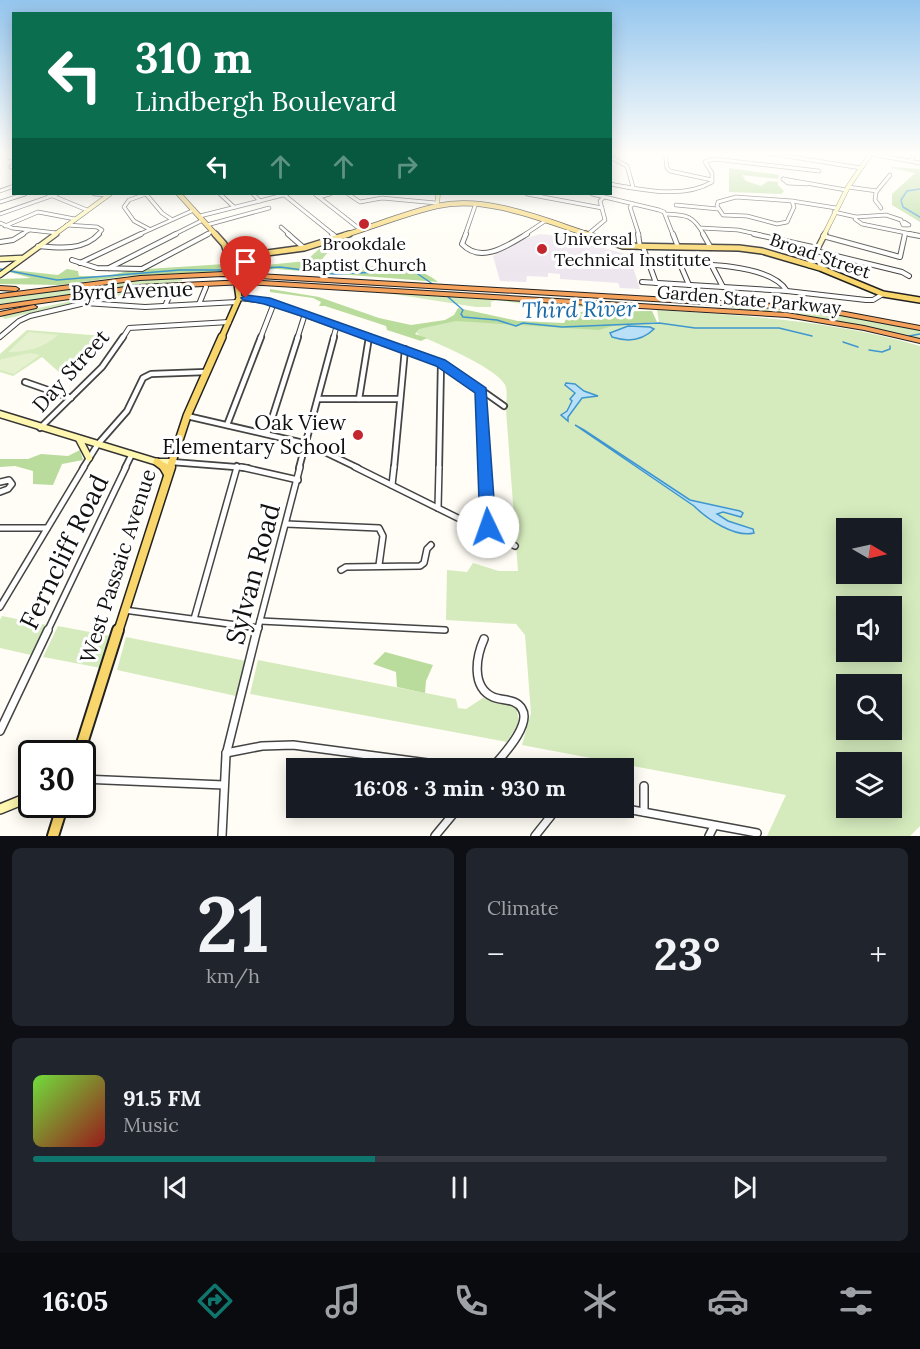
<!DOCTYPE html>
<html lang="en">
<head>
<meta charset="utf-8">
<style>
  :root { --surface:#171b24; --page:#20242c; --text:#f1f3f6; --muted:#9ea1a6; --line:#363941; --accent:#0f766e }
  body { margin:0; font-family:Lora,serif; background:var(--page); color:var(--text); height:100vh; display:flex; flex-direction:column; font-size:22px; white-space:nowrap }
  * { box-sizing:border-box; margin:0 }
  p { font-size:20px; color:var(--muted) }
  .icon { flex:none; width:33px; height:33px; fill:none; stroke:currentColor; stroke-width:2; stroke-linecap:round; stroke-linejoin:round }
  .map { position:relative; height:836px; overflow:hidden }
  .drawer { display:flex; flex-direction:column; gap:12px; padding:12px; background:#0d0f14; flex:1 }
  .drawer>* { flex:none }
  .banner { position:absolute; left:12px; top:12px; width:600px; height:183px; border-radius:0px; box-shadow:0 3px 15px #0003; background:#0b6e4f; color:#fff; overflow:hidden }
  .needle { width:39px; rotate:99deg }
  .controls { position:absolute; left:836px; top:518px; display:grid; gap:12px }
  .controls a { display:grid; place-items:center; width:66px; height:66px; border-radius:0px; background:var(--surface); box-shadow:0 3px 15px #0003; font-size:30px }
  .speed { position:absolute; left:18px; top:740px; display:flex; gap:12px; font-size:30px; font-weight:700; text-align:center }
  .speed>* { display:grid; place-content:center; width:78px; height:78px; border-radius:50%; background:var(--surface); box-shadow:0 3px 15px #0003; line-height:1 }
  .speed .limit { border:3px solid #111; border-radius:9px; background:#fff; color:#111 }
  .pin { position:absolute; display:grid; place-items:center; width:51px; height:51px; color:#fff; margin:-62px -26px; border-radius:50% 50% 50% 0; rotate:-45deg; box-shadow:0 0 6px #0007 }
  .pin .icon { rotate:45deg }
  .me { position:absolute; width:66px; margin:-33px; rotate:357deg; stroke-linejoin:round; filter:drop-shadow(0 0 4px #0008) }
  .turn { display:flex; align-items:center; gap:21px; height:126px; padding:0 24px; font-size:27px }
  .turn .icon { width:78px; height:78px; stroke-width:2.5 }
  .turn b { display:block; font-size:42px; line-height:51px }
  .lanes { display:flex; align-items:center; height:57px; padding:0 24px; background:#0003; justify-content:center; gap:30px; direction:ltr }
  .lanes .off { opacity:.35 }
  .big { font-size:45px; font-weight:800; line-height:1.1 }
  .drawer .tile { flex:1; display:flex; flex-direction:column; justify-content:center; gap:9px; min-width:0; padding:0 21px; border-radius:9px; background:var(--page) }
  .drawer .dial { align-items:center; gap:0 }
  .dial b { font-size:78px; line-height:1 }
  .song { display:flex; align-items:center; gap:18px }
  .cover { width:72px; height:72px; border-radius:9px; background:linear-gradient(135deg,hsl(100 70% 55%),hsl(0 70% 35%)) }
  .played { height:6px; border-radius:3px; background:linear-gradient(90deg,var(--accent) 40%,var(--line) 40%) }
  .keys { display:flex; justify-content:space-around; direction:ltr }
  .heat { display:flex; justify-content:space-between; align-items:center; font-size:33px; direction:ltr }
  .drawer .tiles { flex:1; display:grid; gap:12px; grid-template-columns:1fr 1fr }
  .tile:last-child { grid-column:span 2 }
  .trip { position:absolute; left:286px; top:758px; width:348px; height:60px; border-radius:0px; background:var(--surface); box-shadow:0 3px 15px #0003; font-weight:800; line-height:60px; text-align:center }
  .tabs { display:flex; height:96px; justify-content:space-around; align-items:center; background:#090b0e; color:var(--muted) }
  .tabs .icon { width:42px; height:42px }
  .tabs .active { color:var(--accent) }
  .tabs b { font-size:27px; color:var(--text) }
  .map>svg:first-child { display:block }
  .industrial { fill:#eee6ef }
  .green { fill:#d5ebbd; fill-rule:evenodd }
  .forest { fill:#b9dc9c }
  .pitch { fill:#e6f2cf }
  .water { fill:#b9e0f7; stroke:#3f96cf; stroke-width:1.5 }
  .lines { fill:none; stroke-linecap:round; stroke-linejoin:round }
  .stream { stroke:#3f96cf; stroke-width:1.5 }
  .street-far4-casing { stroke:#444; stroke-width:4.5 }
  .street-far3-casing { stroke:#444; stroke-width:6 }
  .street-far2-casing { stroke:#444; stroke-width:8 }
  .street-far1-casing { stroke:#444; stroke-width:8 }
  .street-casing { stroke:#444; stroke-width:10 }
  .secondary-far3-casing { stroke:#333; stroke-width:5 }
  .secondary-far2-casing { stroke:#333; stroke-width:7 }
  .secondary-far1-casing { stroke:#333; stroke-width:9 }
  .secondary-casing { stroke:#333; stroke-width:12 }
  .primary-far4-casing { stroke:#222; stroke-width:6 }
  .primary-far3-casing { stroke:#222; stroke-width:8 }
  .primary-far2-casing { stroke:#222; stroke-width:10 }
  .primary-far1-casing { stroke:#222; stroke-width:11 }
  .primary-casing { stroke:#222; stroke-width:14 }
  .highway-casing { stroke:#222; stroke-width:2 }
  .street-far4 { stroke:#fff; stroke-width:3 }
  .street-far3 { stroke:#fff; stroke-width:4 }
  .street-far2 { stroke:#fff; stroke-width:4.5 }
  .street-far1 { stroke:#fff; stroke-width:5 }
  .street { stroke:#fff; stroke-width:7 }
  .secondary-far3 { stroke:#fff6b0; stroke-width:4 }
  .secondary-far2 { stroke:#fff6b0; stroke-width:4.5 }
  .secondary-far1 { stroke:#fff6b0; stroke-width:6 }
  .secondary { stroke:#fff6b0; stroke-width:9 }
  .primary-far4 { stroke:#f9d66b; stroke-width:4.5 }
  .primary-far3 { stroke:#f9d66b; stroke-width:5 }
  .primary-far2 { stroke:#f9d66b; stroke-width:7 }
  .primary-far1 { stroke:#f9d66b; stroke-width:8 }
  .primary { stroke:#f9d66b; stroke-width:10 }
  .highway { fill:#f5a25d; fill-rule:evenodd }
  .primary-bridge-casing { stroke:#222; stroke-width:8; stroke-linecap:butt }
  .primary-bridge { stroke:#f9d66b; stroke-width:5 }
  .route { fill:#1a73e8; stroke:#114b97; stroke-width:1.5 }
  .poi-dot { fill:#c4262e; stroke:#fff; stroke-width:2 }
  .labels { text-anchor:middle; stroke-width:6; stroke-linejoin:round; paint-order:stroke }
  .far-poi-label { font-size:18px; fill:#111; stroke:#fff; text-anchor:start }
  .far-street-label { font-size:18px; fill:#111; stroke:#fff }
  .street-label { font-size:21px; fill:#111; stroke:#fff }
  .poi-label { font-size:21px; fill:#111; stroke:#fff; text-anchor:end }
  .water-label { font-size:22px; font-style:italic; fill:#1768a6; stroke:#fff }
  .near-street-label { font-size:26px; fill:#111; stroke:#fff }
</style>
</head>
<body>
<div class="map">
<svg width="920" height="836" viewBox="0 0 920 836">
  <rect width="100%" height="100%" fill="#fffdf5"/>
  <!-- industrial -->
  <polygon class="industrial" points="540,234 561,236 629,255 640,289 620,288 618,283 560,279 560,274 548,273 548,277 527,276 526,282 500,281 493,256 517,241"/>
  <!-- green -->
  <g class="green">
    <polygon points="182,278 182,281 0,304 0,298 119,282"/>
    <polygon points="144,290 144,294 105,300 81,301 5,319 1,316 95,296"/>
    <polygon points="380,292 599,305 545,311 537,306 496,300 491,302 491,307 476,307"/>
    <polygon points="725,305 837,314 920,329 920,339 813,317 723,307"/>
    <path d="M 657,310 C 746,316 834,320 920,346 L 920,826 L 910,836 L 767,836 L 786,795 L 522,745 L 531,713 L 525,635 L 516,624 L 446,620 L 447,570 L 467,572 L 473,563 L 499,571 L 518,571 L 506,410 C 506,401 509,388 503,382 C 491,366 439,344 420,336 L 416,332 L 419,328 L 453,319 L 604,325 L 659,323 ZM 846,528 L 891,528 L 891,573 L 846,573 ZM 846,606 L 891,606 L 891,651 L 846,651 ZM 846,684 L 891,684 L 891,729 L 846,729 ZM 846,762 L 891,762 L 891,807 L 846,807 Z"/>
    <polygon points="27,330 104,336 104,342 69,381 42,357 13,376 0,372 0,354"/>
    <polygon points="2,616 47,625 31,655 0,648 0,620"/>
    <polygon points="58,626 111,636 101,668 43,657"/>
    <polygon points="126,637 246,661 236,696 117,670"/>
    <polygon points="258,660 456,699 458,708 466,709 483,698 516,706 519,722 507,742 250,694"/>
  </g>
  <!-- forest -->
  <g class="forest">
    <polygon points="892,167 920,169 920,222 892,205 892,194 915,173 891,168"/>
    <polygon points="729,168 779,175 778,179 742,175 746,181 761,186 768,181 778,182 778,185 784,191 781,194 729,192"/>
    <path d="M 337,241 L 340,245 C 330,250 323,255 319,266 L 325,270 C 358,268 411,258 438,282 L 276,269 L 240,271 L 238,263 L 244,262 L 246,267 L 306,261 L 319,249 Z"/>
    <polygon points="225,264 227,271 127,276 60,285 0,284 0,279 31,278 9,272 12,270 58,275 67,269 78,271 79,276 108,276 132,270"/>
    <polygon points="270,289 319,297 379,318 411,325 445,320 454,315 458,308 518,321 564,323 570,312 652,311 657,322 612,326 599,330 456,321 419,329 415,334 427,338 421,341 387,330 386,326 377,323 325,306 319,306 321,302 313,298 270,292"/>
    <polygon points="80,450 83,460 62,464 53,485 33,484 33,471 15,466 0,467 0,459 28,459 41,454 68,456"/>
    <polygon points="385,652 433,665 426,681 425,693 397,687 396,672 373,664"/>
  </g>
  <!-- pitch -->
  <g class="pitch">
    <path d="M 29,332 L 58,335 C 43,348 28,352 8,352 Z"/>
    <polygon points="30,353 40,355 14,374 0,370 0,360 2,359"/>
  </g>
  <!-- water -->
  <g class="water">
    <path d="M 628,326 L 650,327 L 654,329 C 642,341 627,342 612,337 L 610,333 Z"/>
    <polygon points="566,383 575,384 584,391 598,396 582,398 568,417 568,421 561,415 567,411 572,401 570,399 575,393 565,385"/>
    <path d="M 575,425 L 584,430 L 690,500 L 740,511 L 743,513 L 741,517 L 723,512 L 717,514 L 728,521 L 753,529 L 754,533 C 735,538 707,519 694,506 Z"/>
  </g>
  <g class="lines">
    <!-- stream -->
    <g class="stream">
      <polyline points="920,189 907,191 901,200 903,207 920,217"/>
      <polyline points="0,269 6,270"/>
      <polyline points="234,270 280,267 333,274 405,271 415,272 434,285"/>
      <polyline points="10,271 57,280 180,270 229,270"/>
      <polyline points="447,296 463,310 461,314 463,317 497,320 516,326 523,323 562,327 659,323 695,328 779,328 812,336"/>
      <polyline points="909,336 920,334"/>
      <polyline points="843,342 858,347"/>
      <polyline points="869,350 882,352 890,349 890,346"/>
    </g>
    <!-- street-far4 casing -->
    <g class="street-far4-casing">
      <g id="street-far4">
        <polyline points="665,152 667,168 670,171 712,180"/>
        <polyline points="760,152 861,168"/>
        <polyline points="828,152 833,152"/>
        <polyline points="871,154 920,163"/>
        <polyline points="610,156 615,152"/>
        <polyline points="9,157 14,158"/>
        <polyline points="610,157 627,166 633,187"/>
        <polyline points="911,161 915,152"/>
        <polyline points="11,167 14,166"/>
        <polyline points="783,179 846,190"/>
        <polyline points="783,179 788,183 807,184"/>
        <path d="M 610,184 C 641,190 684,199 712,182 L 712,173 L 705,162 L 714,159 L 819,171"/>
        <polyline points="848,187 877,191"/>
        <polyline points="0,191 14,186"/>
        <polyline points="48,194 87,210"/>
        <polyline points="94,194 108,195"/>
        <polyline points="146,194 129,200 124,207 134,221 149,229"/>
        <polyline points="146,194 162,213 171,219"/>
        <polyline points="220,194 234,207"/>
        <polyline points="253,194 260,201"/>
        <polyline points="283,194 334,235"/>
        <polyline points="315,194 361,230"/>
        <polyline points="348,194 360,202 382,198 436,203"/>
        <polyline points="527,194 602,208"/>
        <polyline points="592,194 659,210 664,212 673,235"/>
        <polyline points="319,197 330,194"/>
        <polygon points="736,197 792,201 794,207 787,222 777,224 747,216 723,215 717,206 718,202"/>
        <polyline points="792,201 836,208"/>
        <polyline points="0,202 25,194"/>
        <polyline points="633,204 630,207 639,235"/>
        <polyline points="676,205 718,209"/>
        <polyline points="881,208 875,200 876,192 890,175"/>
        <polyline points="834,212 856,217 886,215 901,220 903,225 909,225 904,222"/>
        <polyline points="0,214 57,194"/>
        <path d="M 665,214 C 687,215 693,215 704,235"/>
        <polyline points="200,216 287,194"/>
        <polyline points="856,217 855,219 862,224 916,235"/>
        <polyline points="0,223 12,228 57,233"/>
        <polyline points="67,225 97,227 102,230 97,235"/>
        <polyline points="207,225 269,208"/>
        <polyline points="5,226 38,212 75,219"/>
        <polyline points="281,227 290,235"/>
        <polyline points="701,228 738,230 761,235"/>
        <polyline points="21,235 29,230"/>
        <polyline points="138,235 194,210"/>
        <polyline points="173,235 203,220"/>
        <polyline points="205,235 213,231"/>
        <polyline points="465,235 475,206"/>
        <polyline points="524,235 545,221"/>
        <polyline points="587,235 605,220 600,201 604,197"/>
      </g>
    </g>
    <!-- street-far3 casing -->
    <g class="street-far3-casing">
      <g id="street-far3">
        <polyline points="288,234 304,248"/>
        <polyline points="332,234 337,238"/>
        <path d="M 466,234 L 462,244 C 481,264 507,246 527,234"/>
        <polyline points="638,234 640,247"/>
        <polyline points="673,234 678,247"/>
        <polyline points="703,234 711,248"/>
        <polyline points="754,234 817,248"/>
        <polyline points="909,234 920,236"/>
        <polyline points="823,236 900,257 905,234"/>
        <polyline points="0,242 13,240 23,234"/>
        <path d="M 38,246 C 59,248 83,251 99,234"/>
        <polyline points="643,247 656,283"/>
        <polyline points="816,251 902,272 909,276"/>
        <polyline points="72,260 97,268 142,269 208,234"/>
        <polyline points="80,263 141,234"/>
        <path d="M 649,264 C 682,264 768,260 787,291"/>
        <polyline points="680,264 689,285"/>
        <polyline points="711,264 723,287"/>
        <polyline points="109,268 176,234"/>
        <polyline points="642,282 787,291 866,300 873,300 883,294"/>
        <polyline points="239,298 266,301 372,339"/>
        <polyline points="199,304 206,287"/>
        <polyline points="165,306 172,290"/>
        <polyline points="0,337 19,321 30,316 85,303 145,307 237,302"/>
        <polyline points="122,339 129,328 229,322"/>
        <polyline points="260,339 274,303"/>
        <polyline points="297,339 305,314"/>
        <polyline points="333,339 337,325"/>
        <polyline points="369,339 369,336"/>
      </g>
    </g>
    <!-- street-far2 casing -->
    <g class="street-far2-casing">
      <g id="street-far2">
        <polyline points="368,337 446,365 504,406"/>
        <polyline points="25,382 71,398"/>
        <polyline points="481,391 485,468"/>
        <polyline points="318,399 400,399"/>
        <polyline points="359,399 369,337"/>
        <polyline points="187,416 308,444 358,468"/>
        <polyline points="227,425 261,337"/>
        <polyline points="40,428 102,367 123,337"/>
        <polyline points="267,434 298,337"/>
        <polyline points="172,462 248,468"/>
        <polyline points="83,468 98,444 127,411 143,378 151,374 206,372"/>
        <polyline points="125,468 132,454"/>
        <polyline points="236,468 237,466"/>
        <polyline points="299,468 334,337"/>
        <polyline points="394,468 405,349"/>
        <polyline points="439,468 441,363"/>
      </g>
    </g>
    <!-- street-far1 casing -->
    <g class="street-far1-casing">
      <g id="street-far1">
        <polyline points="241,467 298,480"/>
        <polyline points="355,467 482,530 487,530 515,546"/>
        <polyline points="485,467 487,530"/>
        <polyline points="0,482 9,480 12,484 8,489 0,492"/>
        <polyline points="392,485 394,467"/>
        <polyline points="438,508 439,467"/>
        <polyline points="286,524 379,528 383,536 379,565"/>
        <polyline points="0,528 47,528"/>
        <polyline points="341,570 346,567 420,566 424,563 427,549 431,545"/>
        <polyline points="0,607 84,467"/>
        <polyline points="124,610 259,628"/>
        <polyline points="194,619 237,467"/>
        <polyline points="260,621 445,630"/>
        <polyline points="47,632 126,467"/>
        <polyline points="257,632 300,467"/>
      </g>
    </g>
    <!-- street casing -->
    <g class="street-casing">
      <g id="street">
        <path d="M 484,639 C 476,657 471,687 493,697 C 502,701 516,698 522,709 C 532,725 502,756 492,768"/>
        <polyline points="0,731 48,630"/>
        <polyline points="226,753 262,746 293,745 465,768"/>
        <polyline points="82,779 224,785"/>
        <polyline points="644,786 644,812"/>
        <polyline points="616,807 757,833"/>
        <polyline points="222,836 226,755 257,630"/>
        <polyline points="435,836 459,807"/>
        <polyline points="535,836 558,807"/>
        <polyline points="709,836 714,826"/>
      </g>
    </g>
    <!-- secondary-far3 casing -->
    <g class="secondary-far3-casing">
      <g id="secondary-far3">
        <polyline points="437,206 438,194"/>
        <polyline points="54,235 110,194"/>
        <polyline points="824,235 848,187 872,152"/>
      </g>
    </g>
    <!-- secondary-far2 casing -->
    <g class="secondary-far2-casing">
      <g id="secondary-far2">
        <polyline points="0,259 21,258"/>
        <polyline points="809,265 825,234"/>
        <polyline points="0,275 56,234"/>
      </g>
    </g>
    <!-- secondary-far1 casing -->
    <g class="secondary-far1-casing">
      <g id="secondary-far1">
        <polyline points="0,414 157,462 172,462"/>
        <polyline points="79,439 89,458"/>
      </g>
    </g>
    <!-- secondary casing -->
    <g class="secondary-casing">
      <polyline id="secondary" points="0,809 32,796"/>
    </g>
    <!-- primary-far4 casing -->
    <g class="primary-far4-casing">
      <g id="primary-far4">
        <polyline points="179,194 216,235"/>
        <path d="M 345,235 C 375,226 406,213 437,206 C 487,195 543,220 590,235"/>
      </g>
    </g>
    <!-- primary-far3 casing -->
    <g class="primary-far3-casing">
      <g id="primary-far3">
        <polyline points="215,234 224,244 232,267"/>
        <polyline points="585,234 623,246 739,248 762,251 820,268 883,294 920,300"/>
        <polyline points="230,258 304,248 349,234"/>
        <polyline points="221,339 239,298 237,284"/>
      </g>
    </g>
    <!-- primary-far2 casing -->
    <g class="primary-far2-casing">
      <g id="primary-far2">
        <polyline points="157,462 165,468"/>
        <polyline points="170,468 187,416 222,337"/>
      </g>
    </g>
    <!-- primary-far1 casing -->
    <g class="primary-far1-casing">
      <g id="primary-far1">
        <polyline points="164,467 168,474"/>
        <polyline points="118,632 171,467"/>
      </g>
    </g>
    <!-- primary casing -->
    <g class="primary-casing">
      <g id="primary">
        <polyline points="79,753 118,630"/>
        <polyline points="53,836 63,804"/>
      </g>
    </g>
    <!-- highway casing -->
    <g class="highway-casing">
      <g id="highway">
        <polygon points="223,272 774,304 840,311 920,326 920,330 840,315 774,308 223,276 140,280 0,298 0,294 140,276"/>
        <polygon points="246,280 787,313 864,326 920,339 920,343 864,330 787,317 246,284 139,289 0,309 0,305 139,285"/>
        <polygon points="0,286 16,287 19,289 16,291 0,290"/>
        <polygon points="34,305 37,307 36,308 0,316 0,312"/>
      </g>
    </g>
    <!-- street-far4 -->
    <use href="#street-far4" class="street-far4"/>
    <!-- street-far3 -->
    <use href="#street-far3" class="street-far3"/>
    <!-- street-far2 -->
    <use href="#street-far2" class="street-far2"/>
    <!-- street-far1 -->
    <use href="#street-far1" class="street-far1"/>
    <!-- street -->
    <use href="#street" class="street"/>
    <!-- secondary-far3 -->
    <use href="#secondary-far3" class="secondary-far3"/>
    <!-- secondary-far2 -->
    <use href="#secondary-far2" class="secondary-far2"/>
    <!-- secondary-far1 -->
    <use href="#secondary-far1" class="secondary-far1"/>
    <!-- secondary -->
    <use href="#secondary" class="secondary"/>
    <!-- primary-far4 -->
    <use href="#primary-far4" class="primary-far4"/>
    <!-- primary-far3 -->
    <use href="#primary-far3" class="primary-far3"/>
    <!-- primary-far2 -->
    <use href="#primary-far2" class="primary-far2"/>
    <!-- primary-far1 -->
    <use href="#primary-far1" class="primary-far1"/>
    <!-- primary -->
    <use href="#primary" class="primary"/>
    <!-- highway -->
    <use href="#highway" class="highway"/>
    <!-- primary-bridge casing -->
    <g class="primary-bridge-casing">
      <polyline id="primary-bridge" points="232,267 237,284"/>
    </g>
    <!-- primary-bridge -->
    <use href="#primary-bridge" class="primary-bridge"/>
  </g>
  <!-- sky -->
  <linearGradient id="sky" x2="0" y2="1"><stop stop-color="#95c6ee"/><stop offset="0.57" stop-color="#fffefa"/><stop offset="1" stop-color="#fffefa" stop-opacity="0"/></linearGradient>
  <rect width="920" height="269" fill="url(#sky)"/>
  <!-- route -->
  <polygon class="route" points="246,295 270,298 445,360 486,388 496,527 494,532 488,534 483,532 480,527 475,393 436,366 301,316 264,304 243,300 241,298"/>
  <!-- markers -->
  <g class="poi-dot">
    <circle cx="364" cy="224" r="6"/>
    <circle cx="542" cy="249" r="6"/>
    <circle cx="358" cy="435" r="6"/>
  </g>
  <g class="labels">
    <!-- far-poi labels -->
    <g class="far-poi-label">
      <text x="554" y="245">Universal<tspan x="554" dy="21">Technical Institute</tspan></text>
      <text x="364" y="250" text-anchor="middle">Brookdale<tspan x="364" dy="21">Baptist Church</tspan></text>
    </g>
    <!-- far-street labels -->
    <g class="far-street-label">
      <text transform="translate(820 256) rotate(19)" y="6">Broad Street</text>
      <text transform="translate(749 300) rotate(5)" y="6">Garden State Parkway</text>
    </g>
    <!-- street labels -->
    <g class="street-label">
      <text transform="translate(132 291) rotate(-2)" y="7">Byrd Avenue</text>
      <text transform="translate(71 371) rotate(-48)" y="7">Day Street</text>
      <text transform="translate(118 566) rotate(-72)" y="7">West Passaic Avenue</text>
    </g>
    <!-- poi labels -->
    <g class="poi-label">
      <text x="346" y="430">Oak View<tspan x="346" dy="24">Elementary School</tspan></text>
    </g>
    <!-- water labels -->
    <g class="water-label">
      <text transform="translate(579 309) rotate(-1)" y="8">Third River</text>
    </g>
    <!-- near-street labels -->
    <g class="near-street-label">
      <text transform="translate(64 552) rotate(-64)" y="9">Ferncliff Road</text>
      <text transform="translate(253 574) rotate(-75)" y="9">Sylvan Road</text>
    </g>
  </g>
</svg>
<div class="controls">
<a><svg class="needle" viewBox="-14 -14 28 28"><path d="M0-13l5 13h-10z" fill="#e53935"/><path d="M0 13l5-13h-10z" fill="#9ea1a6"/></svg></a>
<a><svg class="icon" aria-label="sound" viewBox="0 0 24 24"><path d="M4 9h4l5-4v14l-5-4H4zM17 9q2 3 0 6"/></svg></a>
<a><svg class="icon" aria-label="search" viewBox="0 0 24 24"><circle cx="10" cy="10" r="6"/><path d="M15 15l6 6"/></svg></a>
<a><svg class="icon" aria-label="layers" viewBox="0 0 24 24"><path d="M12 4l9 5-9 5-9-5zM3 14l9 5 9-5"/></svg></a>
</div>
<div class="speed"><div class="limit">30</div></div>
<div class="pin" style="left:246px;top:298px;background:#d93025"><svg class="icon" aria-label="arrive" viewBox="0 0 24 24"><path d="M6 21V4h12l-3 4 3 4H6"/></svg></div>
<svg class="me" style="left:488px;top:527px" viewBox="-20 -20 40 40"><circle r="19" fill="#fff"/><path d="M0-13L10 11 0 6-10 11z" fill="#1a73e8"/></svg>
<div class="trip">16:08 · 3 min · 930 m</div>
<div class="banner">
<div class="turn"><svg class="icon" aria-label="left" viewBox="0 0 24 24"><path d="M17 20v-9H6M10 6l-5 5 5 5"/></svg><div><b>310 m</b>Lindbergh Boulevard</div></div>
<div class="lanes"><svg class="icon" aria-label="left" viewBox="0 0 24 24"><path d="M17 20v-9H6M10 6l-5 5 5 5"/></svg><svg class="icon off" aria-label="ahead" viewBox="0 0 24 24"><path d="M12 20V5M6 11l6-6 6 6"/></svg><svg class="icon off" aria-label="ahead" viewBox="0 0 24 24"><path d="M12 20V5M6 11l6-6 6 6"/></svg><svg class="icon off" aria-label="right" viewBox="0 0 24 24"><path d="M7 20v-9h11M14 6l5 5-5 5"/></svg></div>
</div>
</div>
<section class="drawer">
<div class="tiles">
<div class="tile dial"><b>21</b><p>km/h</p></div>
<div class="tile"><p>Climate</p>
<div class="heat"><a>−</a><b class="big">23°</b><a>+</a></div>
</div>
<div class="tile">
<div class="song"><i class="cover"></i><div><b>91.5 FM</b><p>Music</p></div></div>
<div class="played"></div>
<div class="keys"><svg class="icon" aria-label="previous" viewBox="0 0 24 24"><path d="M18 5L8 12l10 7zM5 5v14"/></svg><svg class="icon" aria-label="pause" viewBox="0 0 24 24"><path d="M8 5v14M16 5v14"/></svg><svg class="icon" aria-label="next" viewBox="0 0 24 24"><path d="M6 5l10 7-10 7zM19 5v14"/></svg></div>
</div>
</div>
</section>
<nav class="tabs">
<b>16:05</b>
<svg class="icon active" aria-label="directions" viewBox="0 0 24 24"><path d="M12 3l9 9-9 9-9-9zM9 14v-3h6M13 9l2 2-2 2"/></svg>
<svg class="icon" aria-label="music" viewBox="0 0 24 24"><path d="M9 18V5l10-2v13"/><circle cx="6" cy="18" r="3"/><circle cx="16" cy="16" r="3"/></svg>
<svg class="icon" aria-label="phone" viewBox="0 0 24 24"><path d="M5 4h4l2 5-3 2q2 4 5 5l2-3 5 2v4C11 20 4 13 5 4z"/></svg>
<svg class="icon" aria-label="climate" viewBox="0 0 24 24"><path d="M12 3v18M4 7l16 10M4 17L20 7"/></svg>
<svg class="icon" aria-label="car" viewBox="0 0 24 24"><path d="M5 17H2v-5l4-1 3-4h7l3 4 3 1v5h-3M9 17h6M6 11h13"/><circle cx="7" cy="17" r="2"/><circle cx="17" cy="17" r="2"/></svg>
<svg class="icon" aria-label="filters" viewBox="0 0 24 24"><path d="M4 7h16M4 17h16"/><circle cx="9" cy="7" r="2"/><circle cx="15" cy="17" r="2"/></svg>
</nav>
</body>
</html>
